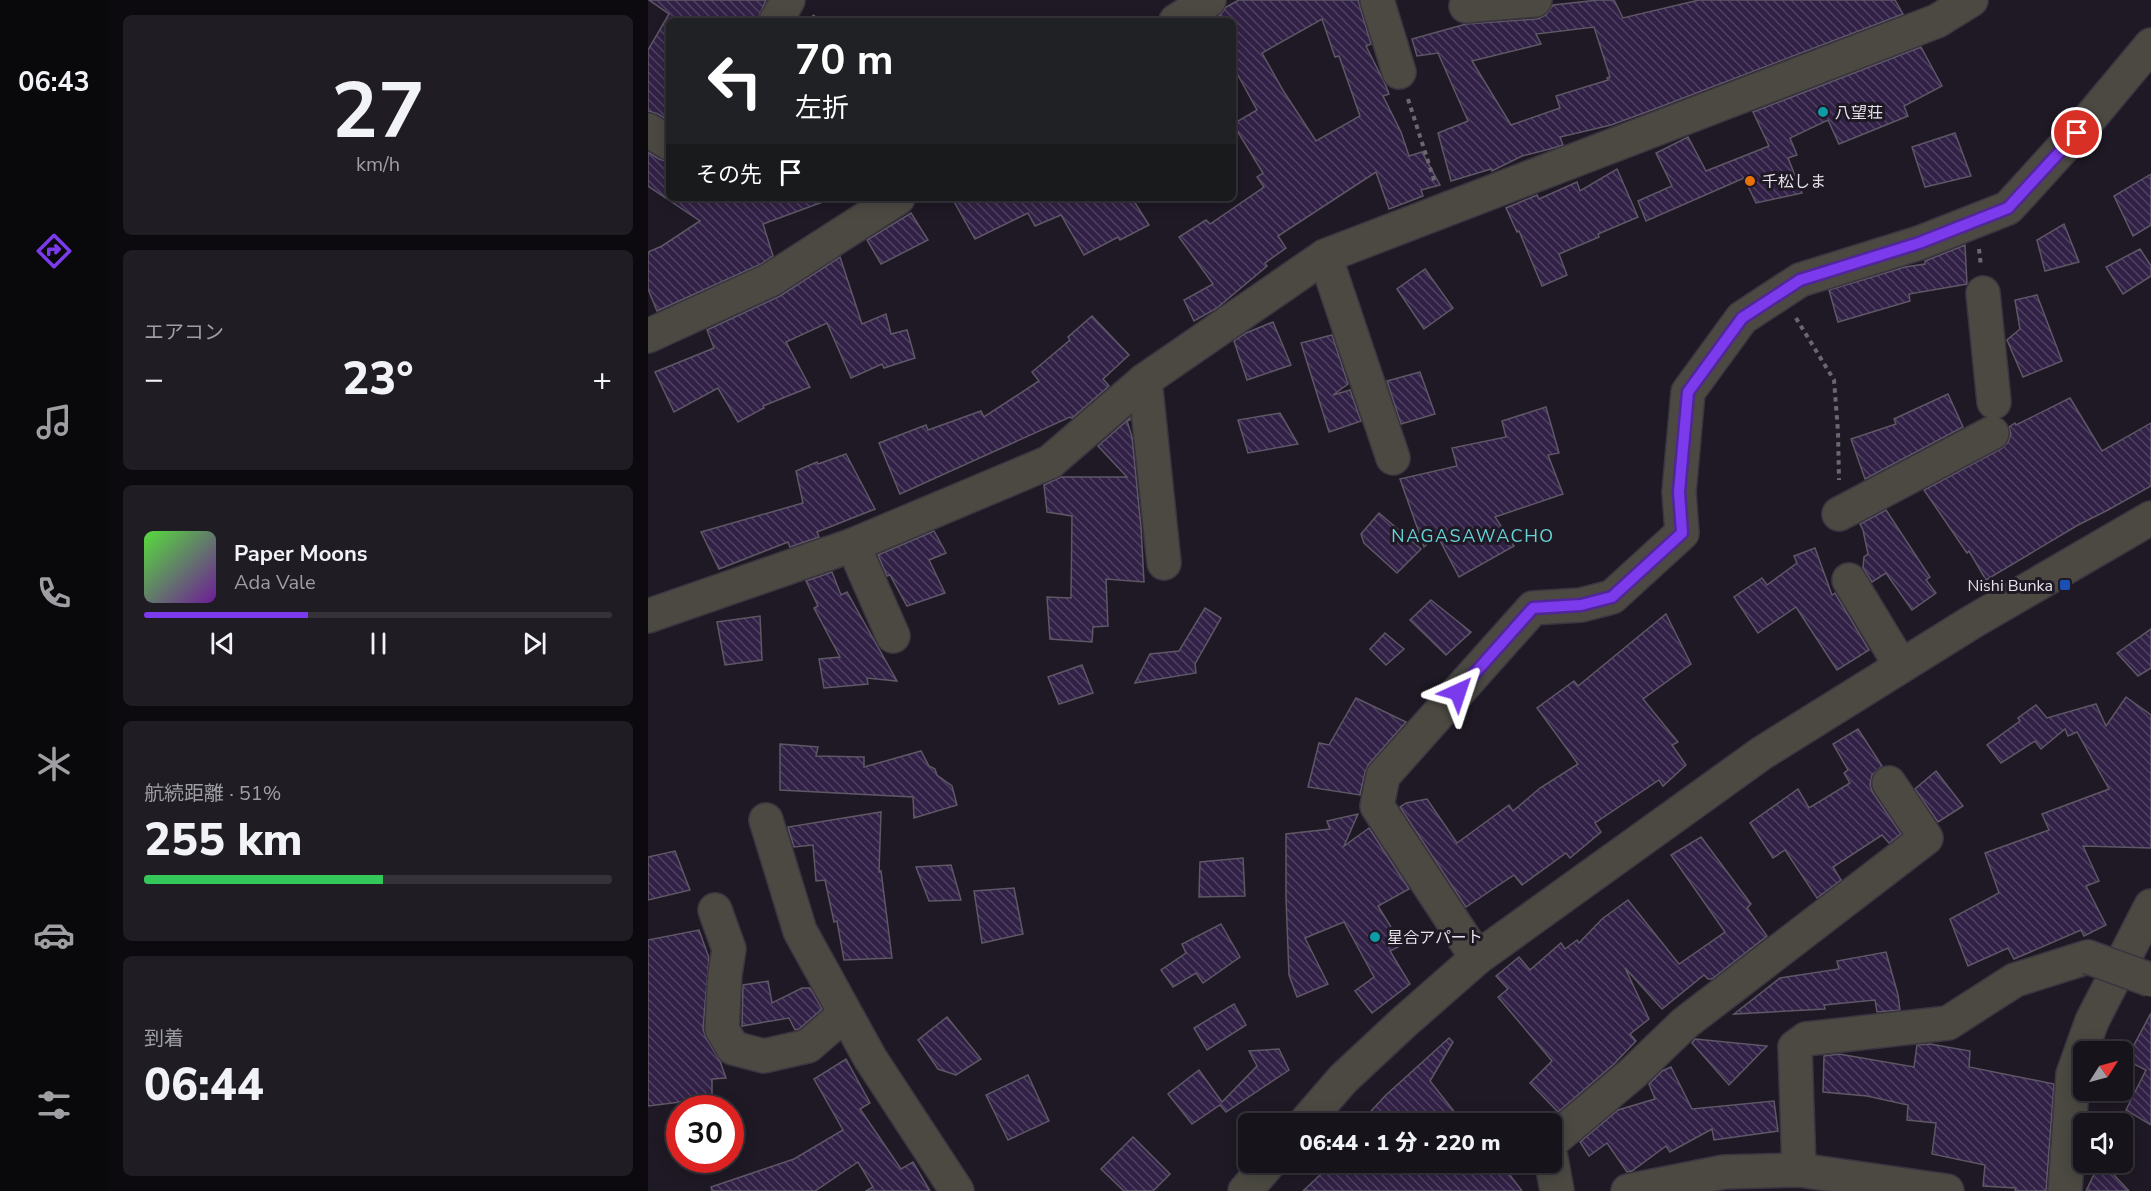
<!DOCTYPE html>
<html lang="ja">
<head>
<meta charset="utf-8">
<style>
  :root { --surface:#16131b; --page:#1f1c24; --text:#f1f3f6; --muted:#9e9ea3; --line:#35323a; --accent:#7c3aed }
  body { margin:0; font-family:"Nunito Sans","Noto Sans JP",sans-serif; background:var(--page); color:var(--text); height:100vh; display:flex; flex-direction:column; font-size:22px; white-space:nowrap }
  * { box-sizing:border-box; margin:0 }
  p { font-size:20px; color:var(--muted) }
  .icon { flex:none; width:33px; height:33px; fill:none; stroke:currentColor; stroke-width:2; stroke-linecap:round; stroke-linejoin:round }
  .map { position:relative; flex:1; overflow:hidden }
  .side { display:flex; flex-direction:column; gap:15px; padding:15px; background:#0c0a0f; width:540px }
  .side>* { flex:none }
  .banner { position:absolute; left:18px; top:18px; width:570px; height:183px; border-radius:9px; box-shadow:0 3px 15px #0003,0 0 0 2px var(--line); background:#202124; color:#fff; overflow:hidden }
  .needle { width:39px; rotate:54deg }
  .tools { position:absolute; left:1425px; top:1041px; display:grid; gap:12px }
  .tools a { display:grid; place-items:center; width:60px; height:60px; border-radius:9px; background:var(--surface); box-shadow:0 3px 15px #0003,0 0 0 2px var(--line); font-size:30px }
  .speed { position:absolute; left:18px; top:1095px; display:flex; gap:12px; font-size:30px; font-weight:700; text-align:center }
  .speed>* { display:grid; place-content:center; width:78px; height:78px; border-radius:50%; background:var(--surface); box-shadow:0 3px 15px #0003,0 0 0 2px var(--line); line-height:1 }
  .speed .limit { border:9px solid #d22; background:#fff; color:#111 }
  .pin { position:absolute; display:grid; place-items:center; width:51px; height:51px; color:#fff; margin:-26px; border:3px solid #fff; border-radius:50%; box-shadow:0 2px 6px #0007 }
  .me { position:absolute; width:66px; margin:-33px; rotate:42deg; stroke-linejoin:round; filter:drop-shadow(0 0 4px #0008) }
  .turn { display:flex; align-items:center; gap:21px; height:126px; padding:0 30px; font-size:27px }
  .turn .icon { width:78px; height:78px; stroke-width:2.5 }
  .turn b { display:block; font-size:42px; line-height:51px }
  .then { display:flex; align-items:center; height:57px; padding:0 30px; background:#0003; gap:12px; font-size:22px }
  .big { font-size:45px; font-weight:800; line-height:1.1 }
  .side .widget { flex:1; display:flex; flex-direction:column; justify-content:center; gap:9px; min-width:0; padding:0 21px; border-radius:9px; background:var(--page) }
  .side .dial { align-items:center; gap:0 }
  .dial b { font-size:78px; line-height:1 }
  .song { display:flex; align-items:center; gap:18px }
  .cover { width:72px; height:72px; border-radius:9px; background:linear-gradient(135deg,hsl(110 70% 55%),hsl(280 70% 35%)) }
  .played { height:6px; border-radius:3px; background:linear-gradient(90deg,var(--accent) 35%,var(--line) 35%) }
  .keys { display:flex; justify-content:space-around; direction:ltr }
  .heat { display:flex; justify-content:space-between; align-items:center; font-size:33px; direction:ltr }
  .charge { height:9px; border-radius:4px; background:linear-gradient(90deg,#34c759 51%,var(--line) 0) }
  .trip { position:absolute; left:590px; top:1113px; width:324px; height:60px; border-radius:9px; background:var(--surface); box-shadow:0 3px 15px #0003,0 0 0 2px var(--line); font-weight:800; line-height:60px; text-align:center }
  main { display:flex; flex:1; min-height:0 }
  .tab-bar { display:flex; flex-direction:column; width:108px; justify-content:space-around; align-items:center; background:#09080b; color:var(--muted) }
  .tab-bar .icon { width:42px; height:42px }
  .tab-bar .selected { color:var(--accent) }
  .tab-bar b { font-size:27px; color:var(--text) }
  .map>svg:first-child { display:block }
  .building { fill:url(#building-back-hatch); stroke:#5e5866; stroke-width:1.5; fill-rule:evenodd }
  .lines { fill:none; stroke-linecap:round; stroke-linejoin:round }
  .minor-casing { stroke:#3a3540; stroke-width:36 }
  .path { stroke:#6b6771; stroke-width:4; stroke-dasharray:4.5 4.5; stroke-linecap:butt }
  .minor { stroke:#4b4942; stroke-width:33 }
  .minor-bridge-casing { stroke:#3a3540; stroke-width:36; stroke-linecap:butt }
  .minor-bridge { stroke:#4b4942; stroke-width:33 }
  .route-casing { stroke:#51269a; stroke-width:15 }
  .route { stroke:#7c3aed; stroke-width:10 }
  .culture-dot { fill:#0f9aa8; stroke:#1e1924; stroke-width:2 }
  .food-dot { fill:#e8710a; stroke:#1e1924; stroke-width:2 }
  .transit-dot { fill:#1a4fb4; stroke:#1e1924; stroke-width:2 }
  .labels { text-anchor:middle; stroke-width:6; stroke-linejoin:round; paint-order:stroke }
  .poi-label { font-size:16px; fill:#e5e2ea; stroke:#1e1924; text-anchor:start }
  .neighbourhood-label { font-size:18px; letter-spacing:1.5px; fill:#66d3d5; stroke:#1e1924 }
</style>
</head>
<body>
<main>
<nav class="tab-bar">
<b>06:43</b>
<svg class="icon selected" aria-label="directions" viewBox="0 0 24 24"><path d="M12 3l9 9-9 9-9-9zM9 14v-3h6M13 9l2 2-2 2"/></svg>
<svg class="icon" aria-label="music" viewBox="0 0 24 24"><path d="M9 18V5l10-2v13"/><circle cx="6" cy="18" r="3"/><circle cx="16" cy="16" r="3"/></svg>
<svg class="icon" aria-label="phone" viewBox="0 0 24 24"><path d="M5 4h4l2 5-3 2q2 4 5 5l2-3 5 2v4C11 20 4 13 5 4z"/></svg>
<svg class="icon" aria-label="climate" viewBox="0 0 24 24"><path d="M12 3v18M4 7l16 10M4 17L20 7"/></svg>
<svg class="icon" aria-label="car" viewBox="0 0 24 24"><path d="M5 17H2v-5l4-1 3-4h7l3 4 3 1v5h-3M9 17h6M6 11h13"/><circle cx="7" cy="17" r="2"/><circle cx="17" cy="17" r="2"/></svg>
<svg class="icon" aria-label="filters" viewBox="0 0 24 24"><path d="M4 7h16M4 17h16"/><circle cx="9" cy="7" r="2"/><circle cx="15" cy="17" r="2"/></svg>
</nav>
<section class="side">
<div class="widget dial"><b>27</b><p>km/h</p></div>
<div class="widget"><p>エアコン</p>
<div class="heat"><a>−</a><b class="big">23°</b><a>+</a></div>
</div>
<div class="widget">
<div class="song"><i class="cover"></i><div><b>Paper Moons</b><p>Ada Vale</p></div></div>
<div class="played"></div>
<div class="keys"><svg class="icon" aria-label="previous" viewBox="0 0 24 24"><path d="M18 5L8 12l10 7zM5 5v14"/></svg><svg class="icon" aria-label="pause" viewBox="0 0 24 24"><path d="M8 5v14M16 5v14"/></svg><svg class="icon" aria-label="next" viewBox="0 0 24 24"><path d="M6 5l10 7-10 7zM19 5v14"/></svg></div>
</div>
<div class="widget"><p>航続距離 · 51%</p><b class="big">255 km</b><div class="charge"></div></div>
<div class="widget"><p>到着</p><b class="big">06:44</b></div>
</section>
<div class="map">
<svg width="1503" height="1191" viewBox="0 0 1503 1191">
  <defs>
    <pattern id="building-back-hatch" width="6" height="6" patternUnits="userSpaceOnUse" patternTransform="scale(1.5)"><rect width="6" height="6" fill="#322146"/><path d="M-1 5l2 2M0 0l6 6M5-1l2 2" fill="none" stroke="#504161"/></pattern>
  </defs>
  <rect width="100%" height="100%" fill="#1e1924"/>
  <!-- building -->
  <g class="building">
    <polygon points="1,0 118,0 109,21 21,21 21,121 10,114 0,111 0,50 21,14"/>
    <path d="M 591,0 L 710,0 L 723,44 L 718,46 L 738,86 L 741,94 L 735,96 L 753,132 L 761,156 L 774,152 L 792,185 L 773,190 L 775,196 L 741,209 L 728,172 L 630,236 L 638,248 L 617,263 L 619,266 L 569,308 L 546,321 L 536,300 L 565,284 L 531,237 L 558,220 L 562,224 L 616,187 L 609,177 L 615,173 L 585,124 L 609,110 L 585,66 L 585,21 L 563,21 L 572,15 L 578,7 ZM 674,19 L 687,57 L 691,56 L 712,116 L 668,141 L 636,92 L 614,53 Z"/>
    <path d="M 950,0 L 966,0 L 975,18 L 1051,0 L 1247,0 L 1255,14 L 1004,110 L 963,125 L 912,137 L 915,145 L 902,149 L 874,156 L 844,171 L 843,169 L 803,181 L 790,133 L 820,121 L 790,53 L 769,56 L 764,39 L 818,24 L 889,19 L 898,15 L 905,5 ZM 946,27 L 962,77 L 959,78 L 960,80 L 908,96 L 912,108 L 863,125 L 824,61 L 893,44 L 888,34 Z"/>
    <polygon points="1273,47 1294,86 1256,106 1260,116 1191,144 1180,120 1142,138 1149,155 1140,158 1154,193 1108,203 1096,178 998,221 990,201 1024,186 1008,153 1040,137 1058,171 1121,146 1105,112"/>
    <polygon points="1307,133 1323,176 1277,187 1264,147"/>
    <polygon points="0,152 11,159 21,162 21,198 179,198 180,200 115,224 125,256 113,264 9,311 0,289 0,252 14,246 52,221 0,186"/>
    <polygon points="969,169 990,217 950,234 951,237 911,254 919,275 894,286 871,231 869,232 858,208 889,195 891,199 929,182 932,191"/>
    <polygon points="1503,174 1503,225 1485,236 1466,196"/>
    <polygon points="304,198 484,198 501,225 472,240 470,237 436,255 413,215 387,226 380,213 327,239"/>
    <polygon points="263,213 280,240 233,264 219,240"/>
    <polygon points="1416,224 1431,262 1397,271 1389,240"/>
    <polygon points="1317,245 1319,284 1261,294 1262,301 1190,322 1181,290 1257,267 1277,264 1277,261"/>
    <polygon points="1492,249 1503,266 1503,276 1475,294 1458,267"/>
    <polygon points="192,257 214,324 238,314 243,334 259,330 267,358 236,368 234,364 203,378 179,323 138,342 162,387 115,406 116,408 90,422 70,388 26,412 7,372 66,348 59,330 132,296"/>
    <polygon points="777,269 805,308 776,329 749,289"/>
    <polygon points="1389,295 1414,361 1375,377 1359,340 1372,329 1367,300"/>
    <polygon points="444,316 481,355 455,379 461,386 424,418 422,417 252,494 231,443 278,425 280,430 333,411 336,417 391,381 384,372 422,340 420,337"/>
    <polygon points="625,322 643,365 599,380 586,341 598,333"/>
    <polygon points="684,335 700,384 685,395 702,390 713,421 681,432 653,343"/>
    <polygon points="772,372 787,414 753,424 739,381"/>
    <polygon points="1300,394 1315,427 1217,479 1203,439 1248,424 1246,419"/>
    <polygon points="1422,398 1454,451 1503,423 1503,486 1460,510 1430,525 1338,580 1321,551 1319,553 1276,490 1353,449 1360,442 1363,434 1361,427 1367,423 1368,425"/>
    <polygon points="898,407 911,453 900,455 915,494 847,517 866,546 811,577 789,535 776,547 752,479 809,466 804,448 858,437 854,421"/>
    <polygon points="632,413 650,444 600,453 590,420"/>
    <polygon points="482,418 482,420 479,421 484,437 493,527 496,582 458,579 460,626 445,627 444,642 402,639 399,597 423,598 424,516 399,512 396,485 413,477 479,477 450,446"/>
    <polygon points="198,454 227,509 169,532 171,537 142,547 140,542 71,569 53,532 155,503 148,471 169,462 170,464"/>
    <polygon points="1238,510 1282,577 1278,580 1288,593 1264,610 1238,573 1224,582 1215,568 1216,557 1220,554 1215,530 1212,524"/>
    <polygon points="731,513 773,549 749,573 716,543 713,534"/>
    <polygon points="286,531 298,553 281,560 297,593 259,606 242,575 239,576 230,555"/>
    <polygon points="1167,548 1184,595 1187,593 1221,650 1189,670 1148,607 1110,633 1086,597 1114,578 1119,585 1149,563 1146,556"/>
    <polygon points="184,572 193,595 199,592 249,681 219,678 220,684 176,688 171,659 192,657 166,608 170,606 158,581"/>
    <polygon points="783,600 823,632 798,655 762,620"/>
    <polygon points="557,608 573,618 547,664 548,673 487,683 502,654 531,651"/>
    <polygon points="1018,614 1043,664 995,699 1030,742 1024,745 1038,765 1015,786 1011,780 947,823 953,832 922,858 918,853 874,885 866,875 818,907 752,807 758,803 779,799 809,843 861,805 865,811 892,788 930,764 889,708 926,681 930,686"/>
    <polygon points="112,616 114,660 77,665 69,622"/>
    <polygon points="1503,629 1503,668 1490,676 1469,653"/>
    <polygon points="737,633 756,649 738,665 722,649"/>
    <polygon points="434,665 445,693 411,704 400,677"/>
    <polygon points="1478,697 1503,715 1503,848 1435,846 1451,881 1438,886 1458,925 1436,936 1433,930 1366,959 1360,948 1320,966 1302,919 1351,893 1337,853 1401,830 1394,814 1461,789 1429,732 1420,736 1417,729 1393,749 1387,741 1353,763 1339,745 1372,721 1370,718 1388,705 1399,718 1448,704 1458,726"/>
    <polygon points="708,698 758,722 721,764 717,772 712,795 660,787 671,743 681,745"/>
    <polygon points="1210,729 1234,766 1224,775 1222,785 1225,793 1253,834 1241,843 1234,835 1185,867 1193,880 1169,898 1137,850 1125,858 1102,823 1150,789 1161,808 1202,783 1196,773 1200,770 1185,744"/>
    <polygon points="132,744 170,747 168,756 216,757 216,767 273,751 281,766 287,769 289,775 304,786 309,805 266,818 265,797 132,790"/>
    <polygon points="1288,771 1315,806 1290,822 1267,789"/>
    <polygon points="233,812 231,872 233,871 244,958 196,960 189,921 186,922 177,880 168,881 165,845 146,847 140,827"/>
    <polygon points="710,814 696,846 721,828 761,889 730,906 754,945 742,951 762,984 724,1013 707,991 726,977 696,922 657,938 680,984 649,997 641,975 638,898 638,834 682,829 679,821"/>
    <polygon points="1053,837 1103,904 1099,908 1119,936 1064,979 1060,979 1056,975 1014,1009 977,968 1001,1019 982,1034 988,1041 966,1064 910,1112 882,1083 904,1061 850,997 860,989 848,976 871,957 882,970 913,943 917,949 929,940 931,943 954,919 980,900 1031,964 1077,932 1023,855"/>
    <polygon points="27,851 42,890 0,900 0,857"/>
    <polygon points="595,858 597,896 551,897 552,862"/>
    <polygon points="303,865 313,900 281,901 268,867"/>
    <polygon points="366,888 375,934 334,943 326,891"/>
    <polygon points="573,924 592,957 555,983 548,973 525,987 513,970 538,953 534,944"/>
    <polygon points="51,930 61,958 55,1029 58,1038 72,1061 78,1078 64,1079 64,1098 0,1106 0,940"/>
    <polygon points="1238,952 1250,995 1252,1010 1229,1012 1227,1000 1176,1005 1177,1009 1086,1014 1132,978 1191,969 1189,961"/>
    <polygon points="120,981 124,1003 154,988 162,988 174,1009 151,1029 147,1030 141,1018 94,1026 95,985"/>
    <polygon points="586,1004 598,1025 559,1050 546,1028"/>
    <polygon points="1503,1013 1503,1125 1478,1110 1498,1070 1478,1060"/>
    <polygon points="299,1017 333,1059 308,1075 290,1069 270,1040"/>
    <polygon points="801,1038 805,1042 782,1081 816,1124 711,1124 738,1095"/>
    <polygon points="1047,1039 1119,1046 1081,1085 1044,1043"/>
    <polygon points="1282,1044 1322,1051 1321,1067 1406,1084 1398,1191 1367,1191 1368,1188 1335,1186 1337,1165 1284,1154 1288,1123 1259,1120 1260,1105 1219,1096 1175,1092 1176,1056 1191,1054 1266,1067 1269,1045"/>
    <polygon points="631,1049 641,1070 578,1112 572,1105 544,1124 520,1094 551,1070 574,1102 609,1066 601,1051"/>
    <polygon points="198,1059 222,1103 212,1109 253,1169 265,1162 282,1191 218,1191 225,1187 210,1162 167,1191 64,1191 63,1187 146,1159 195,1130 166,1079"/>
    <polygon points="1023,1067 1044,1109 1126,1101 1130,1131 1066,1140 1064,1129 1022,1152 1018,1146 984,1171 979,1172 959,1143 941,1156 932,1142 970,1110 1007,1099 1001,1084 1014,1071"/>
    <polygon points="380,1075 401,1121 360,1140 338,1095"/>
    <polygon points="485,1137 522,1174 505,1191 476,1191 453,1169"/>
    <polygon points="686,1162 852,1162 874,1191 655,1191"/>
    <polygon points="1452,1162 1454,1162 1481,1191 1438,1191"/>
  </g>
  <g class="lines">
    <!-- minor casing -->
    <g class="minor-casing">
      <g id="minor">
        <polyline points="729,0 751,72"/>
        <polyline points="818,6 887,0"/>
        <polyline points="128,21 140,0"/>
        <polyline points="528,21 561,0"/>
        <polyline points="0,130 21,143"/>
        <polyline points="677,256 745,458"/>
        <polyline points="1335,293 1346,402"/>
        <polyline points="0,336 122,280 250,198"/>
        <polyline points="497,380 516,563"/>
        <polyline points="1191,514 1344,433"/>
        <polyline points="205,545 245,636"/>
        <polyline points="1201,580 1253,666"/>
        <polyline points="0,616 205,545 402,462 497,380 677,256 1289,21 1323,0"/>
        <polyline points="118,820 152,931 222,1058 309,1191"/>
        <polyline points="67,910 81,949 77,974 74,1029 85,1048 116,1056 160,1046 197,1014"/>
        <polyline points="829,958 729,806 735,776 885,608 933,605 964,597 1034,533 1031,492 1040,392 1094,318 1152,280 1271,243 1360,208 1442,118 1503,45"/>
        <polyline points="656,1124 695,1079 755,1023 829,958 1114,753 1324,622 1503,518"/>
        <polyline points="903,1142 985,1073 1037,1023 1278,838 1241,783"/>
        <polyline points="903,1158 909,1191"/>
        <polyline points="1151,1170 1147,1047 1158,1039 1300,1023 1367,980 1440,957"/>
        <polyline points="597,1191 622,1162"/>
        <polyline points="980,1191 1076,1172 1151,1170 1299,1191"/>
        <polyline points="1417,1191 1425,1074 1444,1021 1503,906"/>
      </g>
    </g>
    <!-- path -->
    <g class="path">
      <polyline points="164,16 172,21"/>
      <polyline points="760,99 787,183"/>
      <polyline points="1331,249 1333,266"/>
      <polyline points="1148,318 1186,380 1190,432 1191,480"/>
    </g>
    <!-- minor -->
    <use href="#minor" class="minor"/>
    <!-- minor-bridge casing -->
    <g class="minor-bridge-casing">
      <polyline id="minor-bridge" points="1440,957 1503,980"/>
    </g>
    <!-- minor-bridge -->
    <use href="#minor-bridge" class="minor-bridge"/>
  </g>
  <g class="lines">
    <!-- route casing -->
    <g class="route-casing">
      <polyline id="route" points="810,692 885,608 933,605 964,597 1034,533 1031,492 1040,392 1094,318 1152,280 1271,243 1360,208 1429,133"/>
    </g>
    <!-- route -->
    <use href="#route" class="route"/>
  </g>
  <!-- markers -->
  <g class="culture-dot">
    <circle cx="1175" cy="112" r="6"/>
    <circle cx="727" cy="937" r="6"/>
  </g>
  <circle class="food-dot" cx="1102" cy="181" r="6"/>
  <rect class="transit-dot" x="1411" y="579" width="12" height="12" rx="3"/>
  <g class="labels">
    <!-- poi labels -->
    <g class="poi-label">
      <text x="1187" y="118">八望荘</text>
      <text x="1114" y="187">千松しま</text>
      <text x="1405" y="591" text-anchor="end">Nishi Bunka</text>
      <text x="739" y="943">星合アパート</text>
    </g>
    <!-- neighbourhood labels -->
    <g class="neighbourhood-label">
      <text x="825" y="542">NAGASAWACHO</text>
    </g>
  </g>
</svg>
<div class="tools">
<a><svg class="needle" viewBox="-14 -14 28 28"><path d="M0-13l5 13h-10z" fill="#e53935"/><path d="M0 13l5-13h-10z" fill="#9e9ea3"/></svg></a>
<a><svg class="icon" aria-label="sound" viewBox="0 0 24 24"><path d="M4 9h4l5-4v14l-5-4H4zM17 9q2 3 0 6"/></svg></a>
</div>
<div class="speed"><div class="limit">30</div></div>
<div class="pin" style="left:1429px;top:133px;background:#d93025"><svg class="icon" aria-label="arrive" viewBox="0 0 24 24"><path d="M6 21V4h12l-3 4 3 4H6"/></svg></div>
<svg class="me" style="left:810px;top:692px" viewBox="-20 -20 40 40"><path d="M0-17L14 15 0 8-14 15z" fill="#7c3aed" stroke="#fff" stroke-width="4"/></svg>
<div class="trip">06:44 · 1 分 · 220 m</div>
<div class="banner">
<div class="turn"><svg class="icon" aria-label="left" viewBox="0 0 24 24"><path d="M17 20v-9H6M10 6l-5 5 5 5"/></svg><div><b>70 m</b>左折</div></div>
<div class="then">その先<svg class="icon" aria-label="arrive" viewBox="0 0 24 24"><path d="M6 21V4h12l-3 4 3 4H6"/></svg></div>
</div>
</div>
</main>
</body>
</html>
